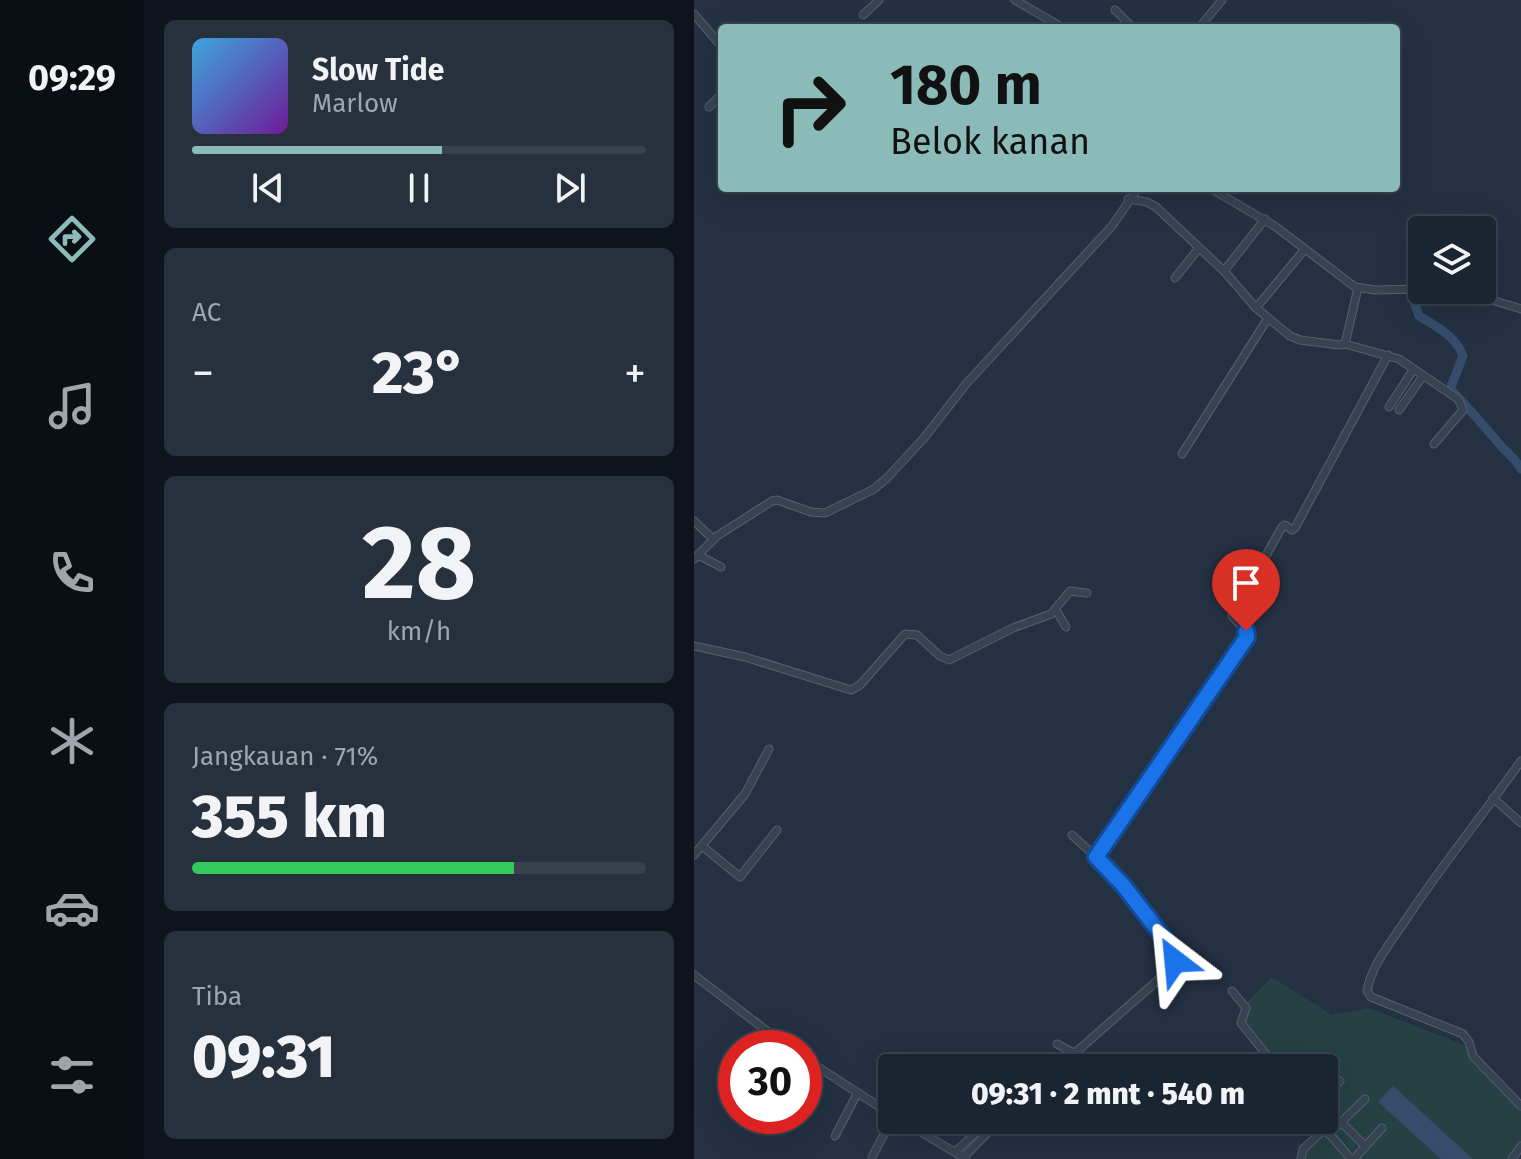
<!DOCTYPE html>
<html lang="id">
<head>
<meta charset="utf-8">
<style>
  :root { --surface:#1a2532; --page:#27313e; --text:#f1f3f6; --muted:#9fa5ac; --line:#38424d; --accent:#8bbbb9 }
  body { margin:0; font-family:"Fira Sans",sans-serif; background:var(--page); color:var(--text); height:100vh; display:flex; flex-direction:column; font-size:30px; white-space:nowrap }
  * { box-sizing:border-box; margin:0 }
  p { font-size:26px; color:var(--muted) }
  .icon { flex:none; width:44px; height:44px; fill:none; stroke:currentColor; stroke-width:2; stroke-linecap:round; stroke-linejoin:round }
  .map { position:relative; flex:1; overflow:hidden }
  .sheet { display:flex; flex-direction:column; gap:20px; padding:20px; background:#0e141c; width:550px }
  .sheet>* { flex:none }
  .guide { position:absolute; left:24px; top:24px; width:682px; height:168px; border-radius:8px; box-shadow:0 8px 32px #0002,0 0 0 2px var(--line); background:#8bbbb9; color:#111; overflow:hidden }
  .fabs { position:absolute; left:714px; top:216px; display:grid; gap:16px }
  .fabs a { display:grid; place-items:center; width:88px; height:88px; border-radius:8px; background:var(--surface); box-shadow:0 8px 32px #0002,0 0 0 2px var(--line); font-size:40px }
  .speed { position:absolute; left:24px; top:1030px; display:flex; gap:16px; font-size:40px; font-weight:700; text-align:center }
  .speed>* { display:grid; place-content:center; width:104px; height:104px; border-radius:50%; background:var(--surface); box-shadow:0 8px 32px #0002,0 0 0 2px var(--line); line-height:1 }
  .speed .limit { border:12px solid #d22; background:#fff; color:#111 }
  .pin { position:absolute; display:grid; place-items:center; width:68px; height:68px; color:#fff; margin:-82px -34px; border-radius:50% 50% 50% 0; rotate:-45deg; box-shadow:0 0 8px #0007 }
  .pin .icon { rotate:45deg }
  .me { position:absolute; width:88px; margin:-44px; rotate:331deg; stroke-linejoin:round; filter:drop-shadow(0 0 6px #0008) }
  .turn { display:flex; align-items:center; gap:28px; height:168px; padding:0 40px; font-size:36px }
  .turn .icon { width:104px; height:104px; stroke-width:2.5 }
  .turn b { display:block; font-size:56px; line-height:68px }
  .big { font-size:60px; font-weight:800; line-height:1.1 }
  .sheet .widget { flex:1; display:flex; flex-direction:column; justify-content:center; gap:12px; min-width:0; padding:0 28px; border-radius:12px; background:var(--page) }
  .sheet .dial { align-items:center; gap:0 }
  .dial b { font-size:104px; line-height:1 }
  .song { display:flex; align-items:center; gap:24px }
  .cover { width:96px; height:96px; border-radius:12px; background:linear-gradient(135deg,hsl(200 70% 55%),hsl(280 70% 35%)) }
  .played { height:8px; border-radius:4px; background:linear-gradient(90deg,var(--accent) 55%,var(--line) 55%) }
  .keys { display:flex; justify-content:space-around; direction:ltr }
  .heat { display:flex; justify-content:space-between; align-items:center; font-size:44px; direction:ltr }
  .charge { height:12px; border-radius:6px; background:linear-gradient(90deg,#34c759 71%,var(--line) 0) }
  .trip { position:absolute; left:184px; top:1054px; width:460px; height:80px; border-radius:8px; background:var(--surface); box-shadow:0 8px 32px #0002,0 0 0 2px var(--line); font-weight:800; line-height:80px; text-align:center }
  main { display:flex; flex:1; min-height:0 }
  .tabs { display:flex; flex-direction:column; width:144px; justify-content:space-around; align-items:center; background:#0a0f14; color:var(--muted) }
  .tabs .icon { width:56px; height:56px }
  .tabs .active { color:var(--accent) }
  .tabs b { font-size:36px; color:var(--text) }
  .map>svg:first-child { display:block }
  .green { fill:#254144 }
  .water { fill:#354d6b }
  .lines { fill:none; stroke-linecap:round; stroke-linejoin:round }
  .river { stroke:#354d6b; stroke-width:9 }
  .minor-casing { stroke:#55616f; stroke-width:9 }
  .minor { stroke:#374352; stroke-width:7 }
  .route-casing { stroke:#114b97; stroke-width:20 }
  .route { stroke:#1a73e8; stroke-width:14 }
</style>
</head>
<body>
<main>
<nav class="tabs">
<b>09:29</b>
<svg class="icon active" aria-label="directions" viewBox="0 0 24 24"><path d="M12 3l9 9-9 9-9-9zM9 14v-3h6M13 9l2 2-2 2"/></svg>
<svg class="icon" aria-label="music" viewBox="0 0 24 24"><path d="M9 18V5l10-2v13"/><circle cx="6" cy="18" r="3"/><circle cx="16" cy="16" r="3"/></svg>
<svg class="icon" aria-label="phone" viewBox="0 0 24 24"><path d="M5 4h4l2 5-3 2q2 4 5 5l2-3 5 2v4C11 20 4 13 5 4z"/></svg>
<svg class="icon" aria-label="climate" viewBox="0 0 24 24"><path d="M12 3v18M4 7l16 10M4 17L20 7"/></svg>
<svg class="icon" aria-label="car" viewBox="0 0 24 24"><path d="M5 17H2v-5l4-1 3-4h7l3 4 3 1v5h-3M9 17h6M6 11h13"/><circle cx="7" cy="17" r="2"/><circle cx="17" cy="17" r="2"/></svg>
<svg class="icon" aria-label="filters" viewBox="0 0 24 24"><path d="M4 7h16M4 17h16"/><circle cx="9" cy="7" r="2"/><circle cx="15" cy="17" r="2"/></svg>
</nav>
<section class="sheet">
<div class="widget">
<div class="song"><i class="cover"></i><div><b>Slow Tide</b><p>Marlow</p></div></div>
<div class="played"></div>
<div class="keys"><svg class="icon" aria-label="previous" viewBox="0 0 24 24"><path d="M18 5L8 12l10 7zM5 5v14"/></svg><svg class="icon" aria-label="pause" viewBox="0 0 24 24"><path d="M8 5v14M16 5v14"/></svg><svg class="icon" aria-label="next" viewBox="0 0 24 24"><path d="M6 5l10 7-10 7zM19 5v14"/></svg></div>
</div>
<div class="widget"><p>AC</p>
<div class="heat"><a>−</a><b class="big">23°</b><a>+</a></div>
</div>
<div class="widget dial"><b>28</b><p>km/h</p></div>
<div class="widget"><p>Jangkauan · 71%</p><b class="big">355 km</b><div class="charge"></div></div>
<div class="widget"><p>Tiba</p><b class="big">09:31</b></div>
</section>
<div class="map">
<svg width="827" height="1159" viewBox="0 0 827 1159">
  <rect width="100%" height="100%" fill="#233143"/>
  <!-- green -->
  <polygon class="green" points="578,977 638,1015 675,1008 770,1045 827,1110 827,1145 816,1159 601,1159 635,1130 628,1120 630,1120 630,1068 586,1068 550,1024 551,1004"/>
  <!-- water -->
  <polygon class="water" points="699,1086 779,1159 747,1159 684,1102"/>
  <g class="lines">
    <!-- river -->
    <path class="river" d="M 717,293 L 725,316 C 743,327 761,335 769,356 L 756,389 C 774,407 790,426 807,446 C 815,455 821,458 827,469"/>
    <!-- minor casing -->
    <g class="minor-casing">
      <g id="minor">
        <polyline points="321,0 369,28"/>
        <polyline points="421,10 439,28"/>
        <polyline points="0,14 28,47"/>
        <polyline points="169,15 185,0"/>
        <polyline points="505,28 528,0"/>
        <polyline points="15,107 28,94"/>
        <polyline points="516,188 582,227 661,287 681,290 728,289"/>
        <polyline points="434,199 453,202 462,207 530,271 562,308 596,336 606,340 645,345 651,344 705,359 764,399 769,410 740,444"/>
        <polyline points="530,271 571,219"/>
        <polyline points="481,278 505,248"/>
        <polyline points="765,290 827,309"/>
        <polyline points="562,308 611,249"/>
        <polyline points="651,344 664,288"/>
        <polyline points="695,407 719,370"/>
        <polyline points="705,410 729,376"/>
        <polyline points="488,454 574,318"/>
        <polyline points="0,521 19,539"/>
        <polyline points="4,555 27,567"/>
        <polyline points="0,559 23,536 78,501 83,500 117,512 131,513 180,489 193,478 230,438 272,384 418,226 444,188"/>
        <polyline points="362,610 372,627"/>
        <polyline points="0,646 51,657 157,690 166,685 211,634 223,635 246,656 255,660 319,628 357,614 376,591 393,593"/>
        <path d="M 827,761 C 789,815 747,866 711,921 C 697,942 677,966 673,991 L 677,997 L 769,1034 L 775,1042 L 779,1056 L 827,1106"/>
        <polyline points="799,798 827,823"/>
        <polyline points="378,835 402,857"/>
        <polyline points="8,846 46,877 83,830"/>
        <polyline points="0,855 51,794 75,749"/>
        <polyline points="0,975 95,1048"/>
        <polyline points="538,991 552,1008 547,1023 583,1068"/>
        <polyline points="363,1044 380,1053"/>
        <polyline points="110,1058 198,1115"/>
        <polyline points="364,1068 464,980 481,961 480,951 429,885 402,857 553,637 550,629 538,616 588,527 591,525 598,530 601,528 694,355"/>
        <polyline points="630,1096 646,1081"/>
        <polyline points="207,1120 272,1159"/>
        <polyline points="647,1122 671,1146"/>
        <polyline points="633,1131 657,1159"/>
        <polyline points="635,1134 671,1099"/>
        <polyline points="141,1136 163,1094"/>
        <polyline points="261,1152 296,1120"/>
        <polyline points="178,1157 198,1119"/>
        <polyline points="268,1159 306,1120"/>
        <polyline points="607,1159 609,1149 631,1129 624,1120"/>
        <polyline points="660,1159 688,1128"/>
        <polyline points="818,1159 827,1146"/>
      </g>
    </g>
    <!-- minor -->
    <use href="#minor" class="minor"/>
  </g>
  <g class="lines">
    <!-- route casing -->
    <g class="route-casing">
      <polyline id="route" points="481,961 480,951 429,885 402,857 553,637 552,631"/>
    </g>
    <!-- route -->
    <use href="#route" class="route"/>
  </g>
</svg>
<div class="fabs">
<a><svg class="icon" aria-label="layers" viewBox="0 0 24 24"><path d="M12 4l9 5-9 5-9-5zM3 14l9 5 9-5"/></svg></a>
</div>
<div class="speed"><div class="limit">30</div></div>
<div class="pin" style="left:552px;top:631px;background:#d93025"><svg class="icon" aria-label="arrive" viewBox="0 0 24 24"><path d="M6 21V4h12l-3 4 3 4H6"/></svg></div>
<svg class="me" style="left:481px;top:961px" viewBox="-20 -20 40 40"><path d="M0-17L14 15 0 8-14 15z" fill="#1a73e8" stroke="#fff" stroke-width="4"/></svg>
<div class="trip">09:31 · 2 mnt · 540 m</div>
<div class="guide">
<div class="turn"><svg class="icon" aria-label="right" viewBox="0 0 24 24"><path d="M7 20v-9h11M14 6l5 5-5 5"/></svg><div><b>180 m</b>Belok kanan</div></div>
</div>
</div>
</main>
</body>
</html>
